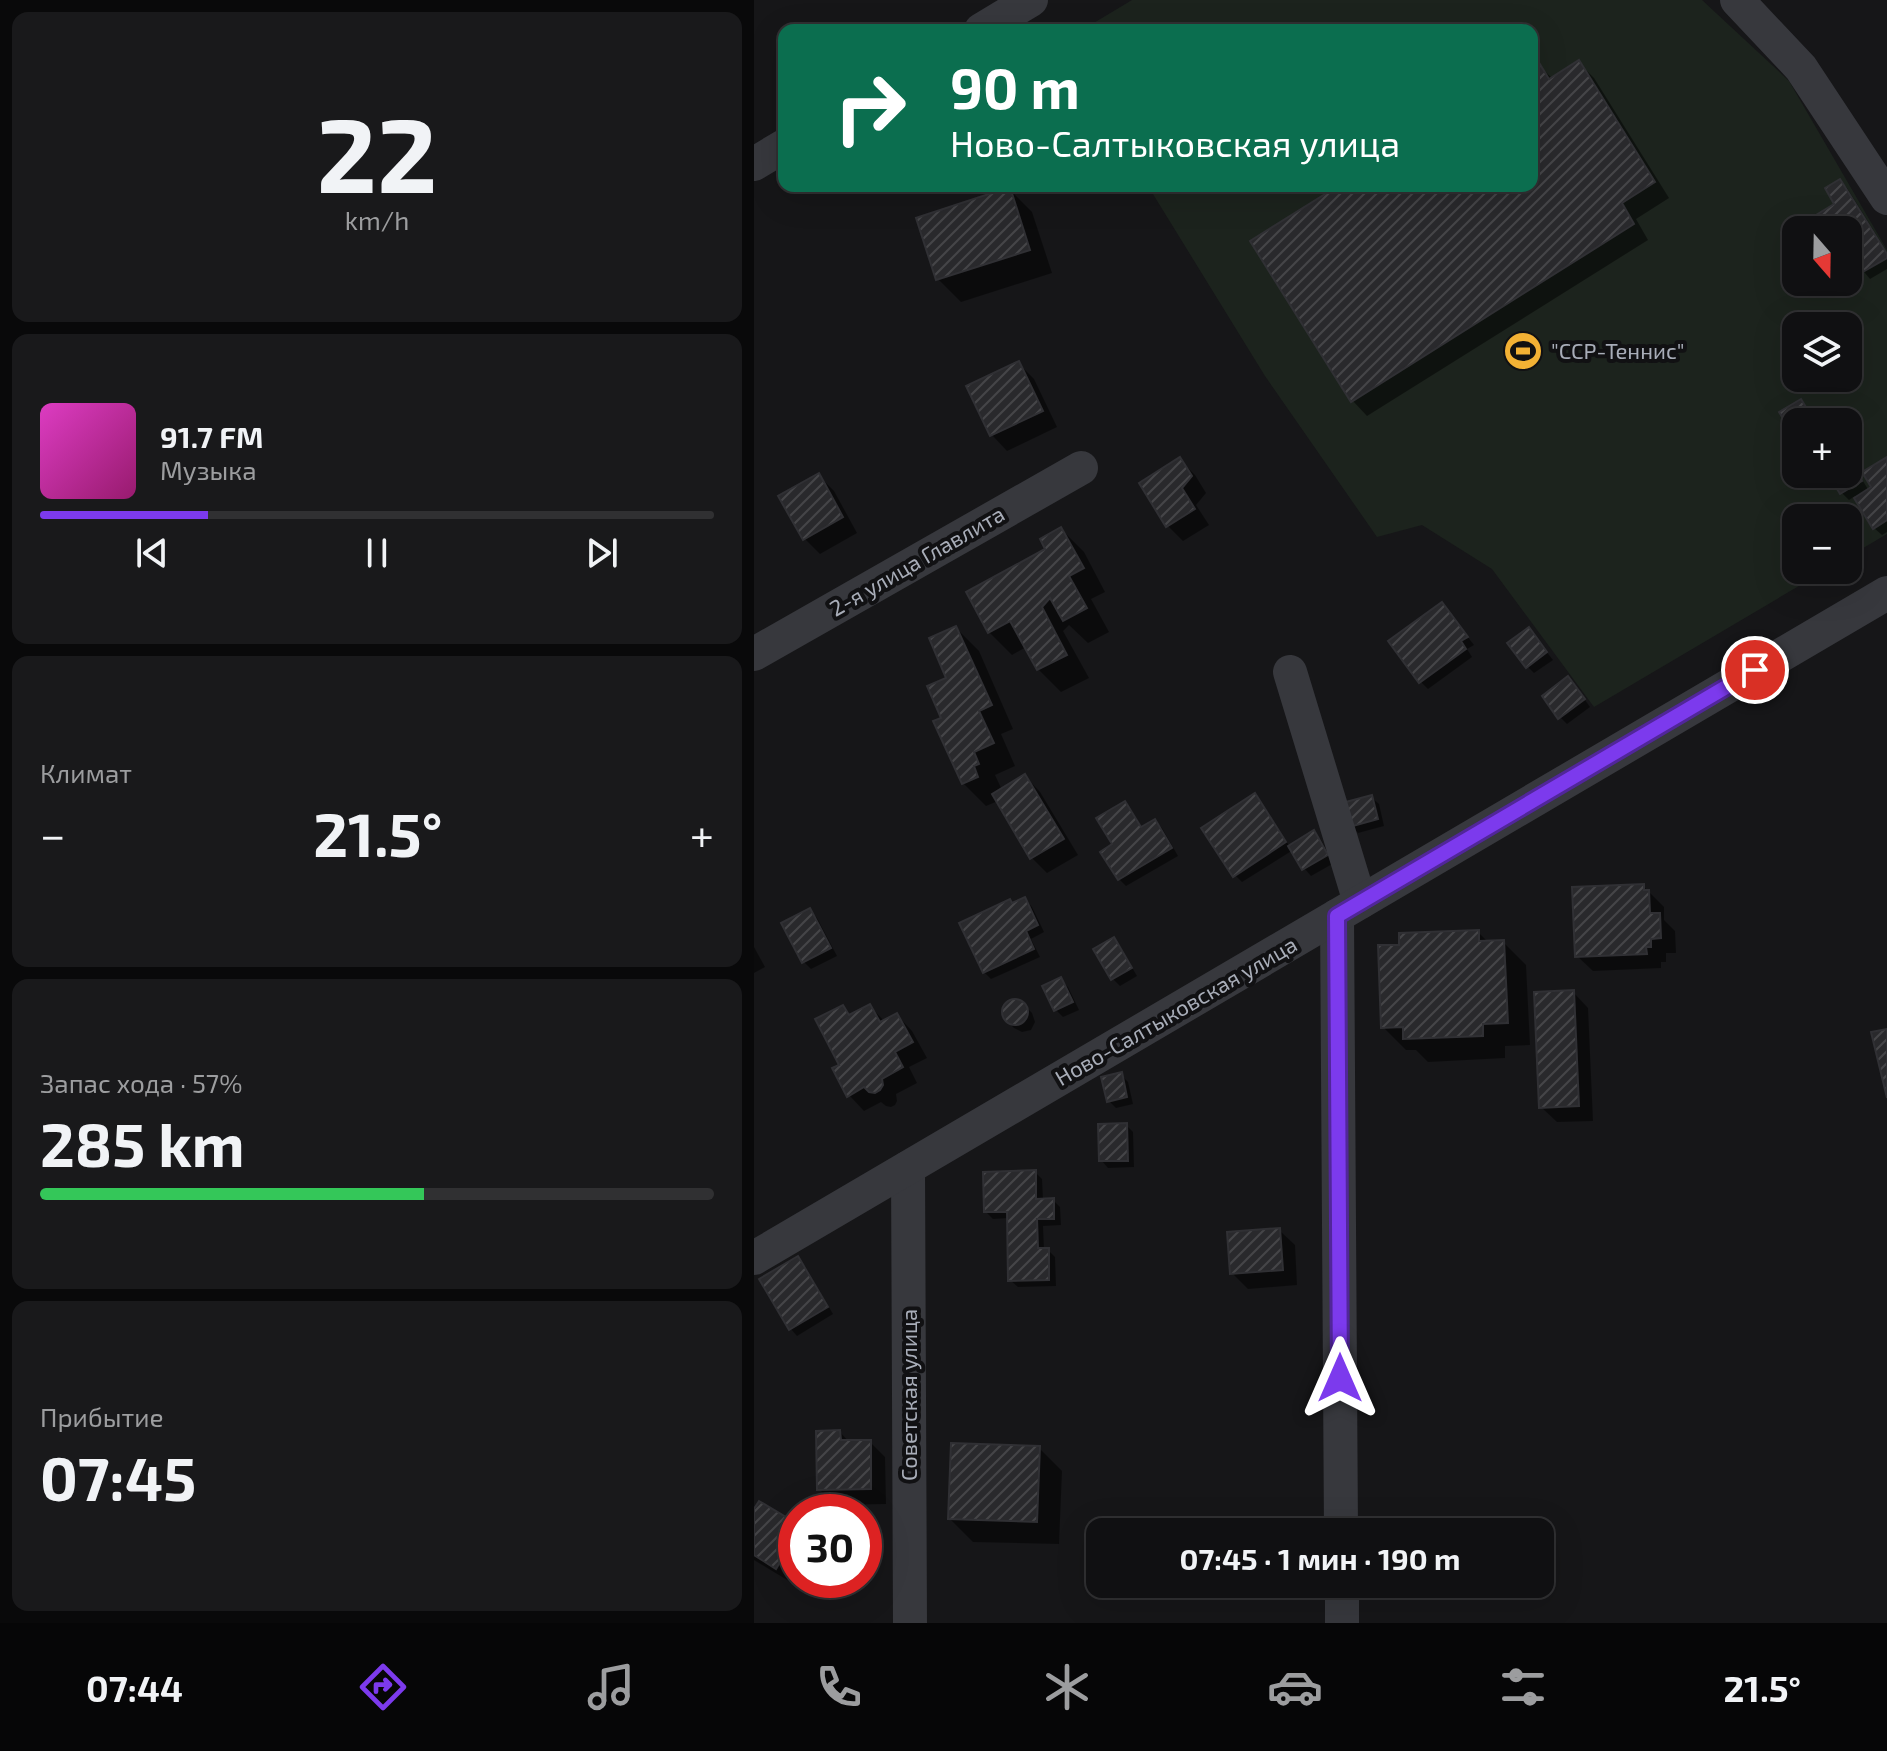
<!DOCTYPE html>
<html lang="ru">
<head>
<meta charset="utf-8">
<style>
  :root { --surface:#101012; --page:#19191b; --text:#f1f3f6; --muted:#9c9d9f; --line:#303032; --accent:#7c3aed }
  body { margin:0; font-family:"Exo 2",sans-serif; background:var(--page); color:var(--text); height:100vh; display:flex; flex-direction:column; font-size:30px; white-space:nowrap }
  * { box-sizing:border-box; margin:0 }
  p { font-size:26px; color:var(--muted) }
  .icon { flex:none; width:44px; height:44px; fill:none; stroke:currentColor; stroke-width:2; stroke-linecap:round; stroke-linejoin:round }
  .map { position:relative; flex:1; overflow:hidden }
  .sheet { display:flex; flex-direction:column; gap:12px; padding:12px; background:#09090a; width:754px }
  .sheet>* { flex:none }
  .top-card { position:absolute; left:24px; top:24px; width:760px; height:168px; border-radius:16px; box-shadow:0 8px 32px #0002,0 0 0 2px var(--line); background:#0b6e4f; color:#fff; overflow:hidden }
  .needle { width:52px; rotate:160deg }
  .tools { position:absolute; left:1028px; top:216px; display:grid; gap:16px }
  .tools a { display:grid; place-items:center; width:80px; height:80px; border-radius:16px; background:var(--surface); box-shadow:0 8px 32px #0002,0 0 0 2px var(--line); font-size:40px }
  .speed { position:absolute; left:24px; top:1494px; display:flex; gap:16px; font-size:40px; font-weight:700; text-align:center }
  .speed>* { display:grid; place-content:center; width:104px; height:104px; border-radius:50%; background:var(--surface); box-shadow:0 8px 32px #0002,0 0 0 2px var(--line); line-height:1 }
  .speed .limit { border:12px solid #d22; background:#fff; color:#111 }
  .pin { position:absolute; display:grid; place-items:center; width:68px; height:68px; color:#fff; margin:-34px; border:4px solid #fff; border-radius:50%; box-shadow:0 2px 8px #0007 }
  .me { position:absolute; width:88px; margin:-44px; rotate:0deg; stroke-linejoin:round; filter:drop-shadow(0 0 6px #0008) }
  .turn { display:flex; align-items:center; gap:28px; height:168px; padding:0 40px; font-size:36px }
  .turn .icon { width:104px; height:104px; stroke-width:2.5 }
  .turn b { display:block; font-size:56px; line-height:68px }
  .big { font-size:60px; font-weight:700; line-height:1.1 }
  .sheet .card { flex:1; display:flex; flex-direction:column; justify-content:center; gap:12px; min-width:0; padding:0 28px; border-radius:16px; background:var(--page) }
  .sheet .dial { align-items:center; gap:0 }
  .dial b { font-size:104px; line-height:1 }
  .song { display:flex; align-items:center; gap:24px }
  .cover { width:96px; height:96px; border-radius:12px; background:linear-gradient(135deg,hsl(310 70% 55%),hsl(320 70% 35%)) }
  .played { height:8px; border-radius:4px; background:linear-gradient(90deg,var(--accent) 25%,var(--line) 25%) }
  .keys { display:flex; justify-content:space-around; direction:ltr }
  .heat { display:flex; justify-content:space-between; align-items:center; font-size:44px; direction:ltr }
  .charge { height:12px; border-radius:6px; background:linear-gradient(90deg,#34c759 57%,var(--line) 0) }
  .trip { position:absolute; left:332px; top:1518px; width:468px; height:80px; border-radius:16px; background:var(--surface); box-shadow:0 8px 32px #0002,0 0 0 2px var(--line); font-weight:700; line-height:80px; text-align:center }
  .tabs { display:flex; height:128px; justify-content:space-around; align-items:center; background:#060607; color:var(--muted) }
  .tabs .icon { width:56px; height:56px }
  .tabs .current { color:var(--accent) }
  .tabs b { font-size:36px; color:var(--text) }
  main { display:flex; flex:1; min-height:0 }
  .map>svg:first-child { display:block }
  .pitch { fill:#1c231d; fill-rule:evenodd }
  .shadow { fill:#0007 }
  .building { fill:url(#building-hatch); stroke:#303034; stroke-width:2 }
  .lines { fill:none; stroke-linecap:round; stroke-linejoin:round }
  .minor { stroke:#37383d; stroke-width:34 }
  .route-casing { stroke:#51269a; stroke-width:20 }
  .route { stroke:#7c3aed; stroke-width:14 }
  .labels { text-anchor:middle; stroke-width:8; stroke-linejoin:round; paint-order:stroke }
  .poi-label { font-size:22px; fill:#a8adb8; stroke:#111113; text-anchor:start }
  .street-label { font-size:22px; fill:#a8adb8; stroke:#111113 }
</style>
</head>
<body>
<main>
<section class="sheet">
<div class="card dial"><b>22</b><p>km/h</p></div>
<div class="card">
<div class="song"><i class="cover"></i><div><b>91.7 FM</b><p>Музыка</p></div></div>
<div class="played"></div>
<div class="keys"><svg class="icon" aria-label="previous" viewBox="0 0 24 24"><path d="M18 5L8 12l10 7zM5 5v14"/></svg><svg class="icon" aria-label="pause" viewBox="0 0 24 24"><path d="M8 5v14M16 5v14"/></svg><svg class="icon" aria-label="next" viewBox="0 0 24 24"><path d="M6 5l10 7-10 7zM19 5v14"/></svg></div>
</div>
<div class="card"><p>Климат</p>
<div class="heat"><a>−</a><b class="big">21.5°</b><a>+</a></div>
</div>
<div class="card"><p>Запас хода · 57%</p><b class="big">285 km</b><div class="charge"></div></div>
<div class="card"><p>Прибытие</p><b class="big">07:45</b></div>
</section>
<div class="map">
<svg width="1133" height="1623" viewBox="0 0 1133 1623">
  <defs>
    <pattern id="building-hatch" width="6" height="6" patternUnits="userSpaceOnUse" patternTransform="scale(2)"><rect width="6" height="6" fill="#29292c"/><path d="M-1 1l2-2M0 6l6-6M5 7l2-2" fill="none" stroke="#454548"/></pattern>
  </defs>
  <rect width="100%" height="100%" fill="#161618"/>
  <!-- pitch -->
  <path class="pitch" d="M 378,0 L 948,0 L 1035,81 L 1133,250 L 1133,534 L 1094,557 L 1094,518 L 1042,518 L 1042,570 L 1072,570 L 840,707 L 738,569 L 668,525 L 623,537 L 511,376 L 394,186 L 778,186 L 778,30 L 328,30 ZM 1042,230 L 1094,230 L 1094,282 L 1042,282 ZM 1042,326 L 1094,326 L 1094,378 L 1042,378 ZM 1042,422 L 1094,422 L 1094,474 L 1042,474 Z"/>
  <!-- shadow -->
  <g class="shadow">
    <polygon points="825,63 840,78 915,198 882,219 894,240 613,416 598,400 588,186 778,186 778,67 783,64 799,79"/>
    <polygon points="1086,181 1093,188 1133,252 1133,269 1116,279 1106,267 1094,274 1094,230 1042,230 1042,241 1037,233 1083,205"/>
    <polygon points="255,189 278,212 298,273 207,302 184,279 164,219"/>
    <polygon points="1068,282 1082,282 1074,287"/>
    <polygon points="264,363 280,379 303,427 253,451 238,435 215,387"/>
    <polygon points="1094,456 1115,491 1133,459 1133,532 1128,535 1120,528 1101,496 1095,500 1088,493 1076,474 1094,474"/>
    <polygon points="426,460 441,475 452,493 442,505 455,525 429,541 414,526"/>
    <polygon points="64,475 80,491 103,533 66,554 50,538"/>
    <polygon points="307,529 330,552 351,592 337,599 355,632 334,643 315,625 309,631 335,678 307,692 284,669 272,647 258,655 235,632"/>
    <polygon points="688,604 720,645 713,649 718,657 674,689 667,682"/>
    <polygon points="202,628 225,651 259,729 247,734 261,766 241,775 248,790 271,776 286,792 324,855 293,873 278,858 244,801 232,806 209,783 190,719"/>
    <polygon points="775,630 799,660 780,673 773,666"/>
    <polygon points="821,686 836,707 813,724 806,717"/>
    <polygon points="500,796 507,803 536,847 560,833 567,840 580,863 557,876 550,868 539,850 488,882 481,875"/>
    <polygon points="617,797 625,804 630,826 604,833 597,826"/>
    <polygon points="371,804 378,811 389,829 401,821 408,828 424,856 372,886 365,879 361,845"/>
    <polygon points="889,886 910,907 910,920 921,931 922,953 912,953 912,962 907,962 907,968 839,971 823,956"/>
    <polygon points="271,899 278,907 290,932 277,939 286,957 237,979 230,972 260,905"/>
    <polygon points="56,910 63,918 83,956 57,969 50,962"/>
    <polygon points="724,932 735,943 749,942 772,965 776,1045 751,1046 751,1058 674,1062 662,1050 652,1050 629,1027 647,947"/>
    <polygon points="359,940 366,947 383,976 366,986 359,979"/>
    <polygon points="0,947 11,967 0,973"/>
    <polygon points="306,980 314,987 325,1010 309,1017 302,1010"/>
    <polygon points="819,992 834,1008 839,1121 803,1122 787,1107"/>
    <polygon points="262,1001 270,1005 278,1013 281,1022 277,1030 268,1032 260,1028 252,1020 249,1011 253,1004"/>
    <polygon points="116,1006 131,1022 143,1015 158,1031 173,1058 155,1067 163,1083 142,1094 143,1101 141,1105 137,1107 132,1106 127,1102 110,1111 95,1095 88,1066 89,1008 98,1016"/>
    <polygon points="367,1075 374,1082 379,1104 362,1108 355,1101"/>
    <polygon points="372,1125 379,1132 380,1167 354,1168 347,1160"/>
    <polygon points="281,1172 288,1179 289,1200 299,1200 306,1207 307,1225 289,1226 290,1250 294,1250 301,1257 302,1286 264,1287 256,1280 255,1218 239,1219 232,1212"/>
    <polygon points="525,1230 541,1245 543,1285 494,1289 478,1273"/>
    <polygon points="44,1259 51,1266 79,1314 43,1336 36,1328"/>
    <polygon points="86,1432 95,1442 116,1442 131,1457 132,1504 81,1505 65,1489"/>
    <polygon points="285,1448 308,1471 305,1544 219,1542 196,1519"/>
    <polygon points="0,1513 42,1525 42,1576 38,1583 0,1560"/>
  </g>
  <!-- building -->
  <g class="building">
    <polygon points="825,60 901,182 868,203 880,224 597,402 496,241 584,186 778,186 778,65 784,61 795,79"/>
    <polygon points="1086,179 1133,254 1133,258 1107,273 1099,260 1094,263 1094,230 1042,230 1042,245 1034,232 1080,204 1071,188"/>
    <polygon points="256,187 276,250 182,280 162,218"/>
    <polygon points="265,361 289,411 236,436 212,386"/>
    <polygon points="1047,399 1061,422 1042,422 1042,440 1025,412"/>
    <polygon points="426,457 438,476 428,488 441,509 412,527 385,483"/>
    <polygon points="1094,457 1108,481 1086,494 1074,474 1094,474"/>
    <polygon points="1133,457 1133,520 1119,529 1100,498 1117,487 1108,472"/>
    <polygon points="65,473 89,517 49,540 24,496"/>
    <polygon points="307,527 330,568 315,576 333,608 309,621 296,598 288,607 313,655 283,670 256,621 234,633 212,592 291,549 286,539"/>
    <polygon points="688,602 714,637 707,641 712,649 665,683 634,641"/>
    <polygon points="202,626 238,705 225,711 240,743 220,752 225,764 220,766 224,777 208,784 179,721 187,718 173,686 192,678 175,638"/>
    <polygon points="775,627 793,652 772,668 753,643"/>
    <polygon points="814,676 831,699 804,719 788,696"/>
    <polygon points="271,774 310,839 276,859 238,794"/>
    <polygon points="501,793 532,842 479,877 447,828"/>
    <polygon points="618,795 624,819 595,827 588,803"/>
    <polygon points="371,801 387,827 401,819 418,848 364,880 346,852 358,844 342,818"/>
    <polygon points="560,830 574,855 548,870 534,846"/>
    <polygon points="890,884 890,890 895,890 896,913 906,913 907,938 897,939 897,947 892,947 893,954 821,957 818,887"/>
    <polygon points="271,897 284,925 272,931 280,949 229,973 205,923 256,899 258,903"/>
    <polygon points="56,908 77,948 48,963 27,923"/>
    <polygon points="725,930 725,941 750,940 754,1023 729,1024 729,1036 649,1039 649,1027 627,1028 624,945 645,945 645,933"/>
    <polygon points="360,937 378,968 357,980 339,949"/>
    <polygon points="307,977 319,1002 300,1011 288,986"/>
    <polygon points="820,990 825,1106 785,1108 780,992"/>
    <circle cx="261" cy="1012" r="13"/>
    <polygon points="116,1004 126,1022 143,1013 159,1042 141,1052 149,1067 128,1079 129,1085 126,1090 121,1093 115,1092 110,1087 93,1097 78,1068 85,1065 61,1019 89,1005 95,1015"/>
    <polygon points="1133,1029 1133,1098 1117,1032"/>
    <polygon points="368,1072 373,1097 353,1102 347,1077"/>
    <polygon points="373,1123 374,1161 345,1161 344,1124"/>
    <polygon points="282,1170 282,1199 300,1198 300,1219 283,1219 284,1248 295,1248 295,1280 254,1281 253,1212 230,1212 229,1172"/>
    <polygon points="526,1228 529,1270 476,1274 473,1232"/>
    <polygon points="44,1256 74,1307 35,1330 5,1279"/>
    <polygon points="86,1430 87,1440 117,1440 117,1489 63,1490 62,1431"/>
    <polygon points="197,1443 286,1446 283,1522 194,1519"/>
    <polygon points="5,1501 42,1523 42,1535 22,1569 0,1555 0,1509"/>
  </g>
  <g class="lines">
    <!-- minor -->
    <g class="minor">
      <polyline points="983,0 1047,68 1133,198"/>
      <polyline points="227,30 277,0"/>
      <polyline points="0,164 30,146"/>
      <polyline points="0,654 327,468"/>
      <polyline points="536,672 606,902"/>
      <polyline points="583,916 587,1532"/>
      <polyline points="154,1168 156,1623"/>
      <polyline points="0,1258 1133,593"/>
      <polyline points="588,1584 588,1623"/>
    </g>
  </g>
  <g class="lines">
    <!-- route casing -->
    <g class="route-casing">
      <polyline id="route" points="586,1378 583,916 1001,670"/>
    </g>
    <!-- route -->
    <use href="#route" class="route"/>
  </g>
  <!-- icons -->
  <defs>
    <g id="stadium-disc" transform="scale(2)"><circle r="9.5" fill="#f2b134" stroke="#111113"/><path d="M0-5a6.5 5 0 1 0 0 10a6.5 5 0 1 0 0-10ZM-3.5-1.8h7v3.6h-7Z" fill="#111"/></g>
  </defs>
  <g fill-rule="evenodd">
    <use href="#stadium-disc" x="769" y="351"/>
  </g>
  <g class="labels">
    <!-- poi labels -->
    <g class="poi-label">
      <text x="797" y="359">"ССР-Теннис"</text>
    </g>
    <!-- street labels -->
    <g class="street-label">
      <text transform="translate(163 561) rotate(-30)" y="8">2-я улица Главлита</text>
      <text transform="translate(422 1011) rotate(-30)" y="8">Ново-Салтыковская улица</text>
      <text transform="translate(155 1395) rotate(-90)" y="8">Советская улица</text>
    </g>
  </g>
</svg>
<div class="tools">
<a><svg class="needle" viewBox="-14 -14 28 28"><path d="M0-13l5 13h-10z" fill="#e53935"/><path d="M0 13l5-13h-10z" fill="#9c9d9f"/></svg></a>
<a><svg class="icon" aria-label="layers" viewBox="0 0 24 24"><path d="M12 4l9 5-9 5-9-5zM3 14l9 5 9-5"/></svg></a>
<a>+</a>
<a>−</a>
</div>
<div class="speed"><div class="limit">30</div></div>
<div class="pin" style="left:1001px;top:670px;background:#d93025"><svg class="icon" aria-label="arrive" viewBox="0 0 24 24"><path d="M6 21V4h12l-3 4 3 4H6"/></svg></div>
<svg class="me" style="left:586px;top:1378px" viewBox="-20 -20 40 40"><path d="M0-17L14 15 0 8-14 15z" fill="#7c3aed" stroke="#fff" stroke-width="4"/></svg>
<div class="trip">07:45 · 1 мин · 190 m</div>
<div class="top-card">
<div class="turn"><svg class="icon" aria-label="right" viewBox="0 0 24 24"><path d="M7 20v-9h11M14 6l5 5-5 5"/></svg><div><b>90 m</b>Ново-Салтыковская улица</div></div>
</div>
</div>
</main>
<nav class="tabs">
<b>07:44</b>
<svg class="icon current" aria-label="directions" viewBox="0 0 24 24"><path d="M12 3l9 9-9 9-9-9zM9 14v-3h6M13 9l2 2-2 2"/></svg>
<svg class="icon" aria-label="music" viewBox="0 0 24 24"><path d="M9 18V5l10-2v13"/><circle cx="6" cy="18" r="3"/><circle cx="16" cy="16" r="3"/></svg>
<svg class="icon" aria-label="phone" viewBox="0 0 24 24"><path d="M5 4h4l2 5-3 2q2 4 5 5l2-3 5 2v4C11 20 4 13 5 4z"/></svg>
<svg class="icon" aria-label="climate" viewBox="0 0 24 24"><path d="M12 3v18M4 7l16 10M4 17L20 7"/></svg>
<svg class="icon" aria-label="car" viewBox="0 0 24 24"><path d="M5 17H2v-5l4-1 3-4h7l3 4 3 1v5h-3M9 17h6M6 11h13"/><circle cx="7" cy="17" r="2"/><circle cx="17" cy="17" r="2"/></svg>
<svg class="icon" aria-label="filters" viewBox="0 0 24 24"><path d="M4 7h16M4 17h16"/><circle cx="9" cy="7" r="2"/><circle cx="15" cy="17" r="2"/></svg>
<b>21.5°</b>
</nav>
</body>
</html>
